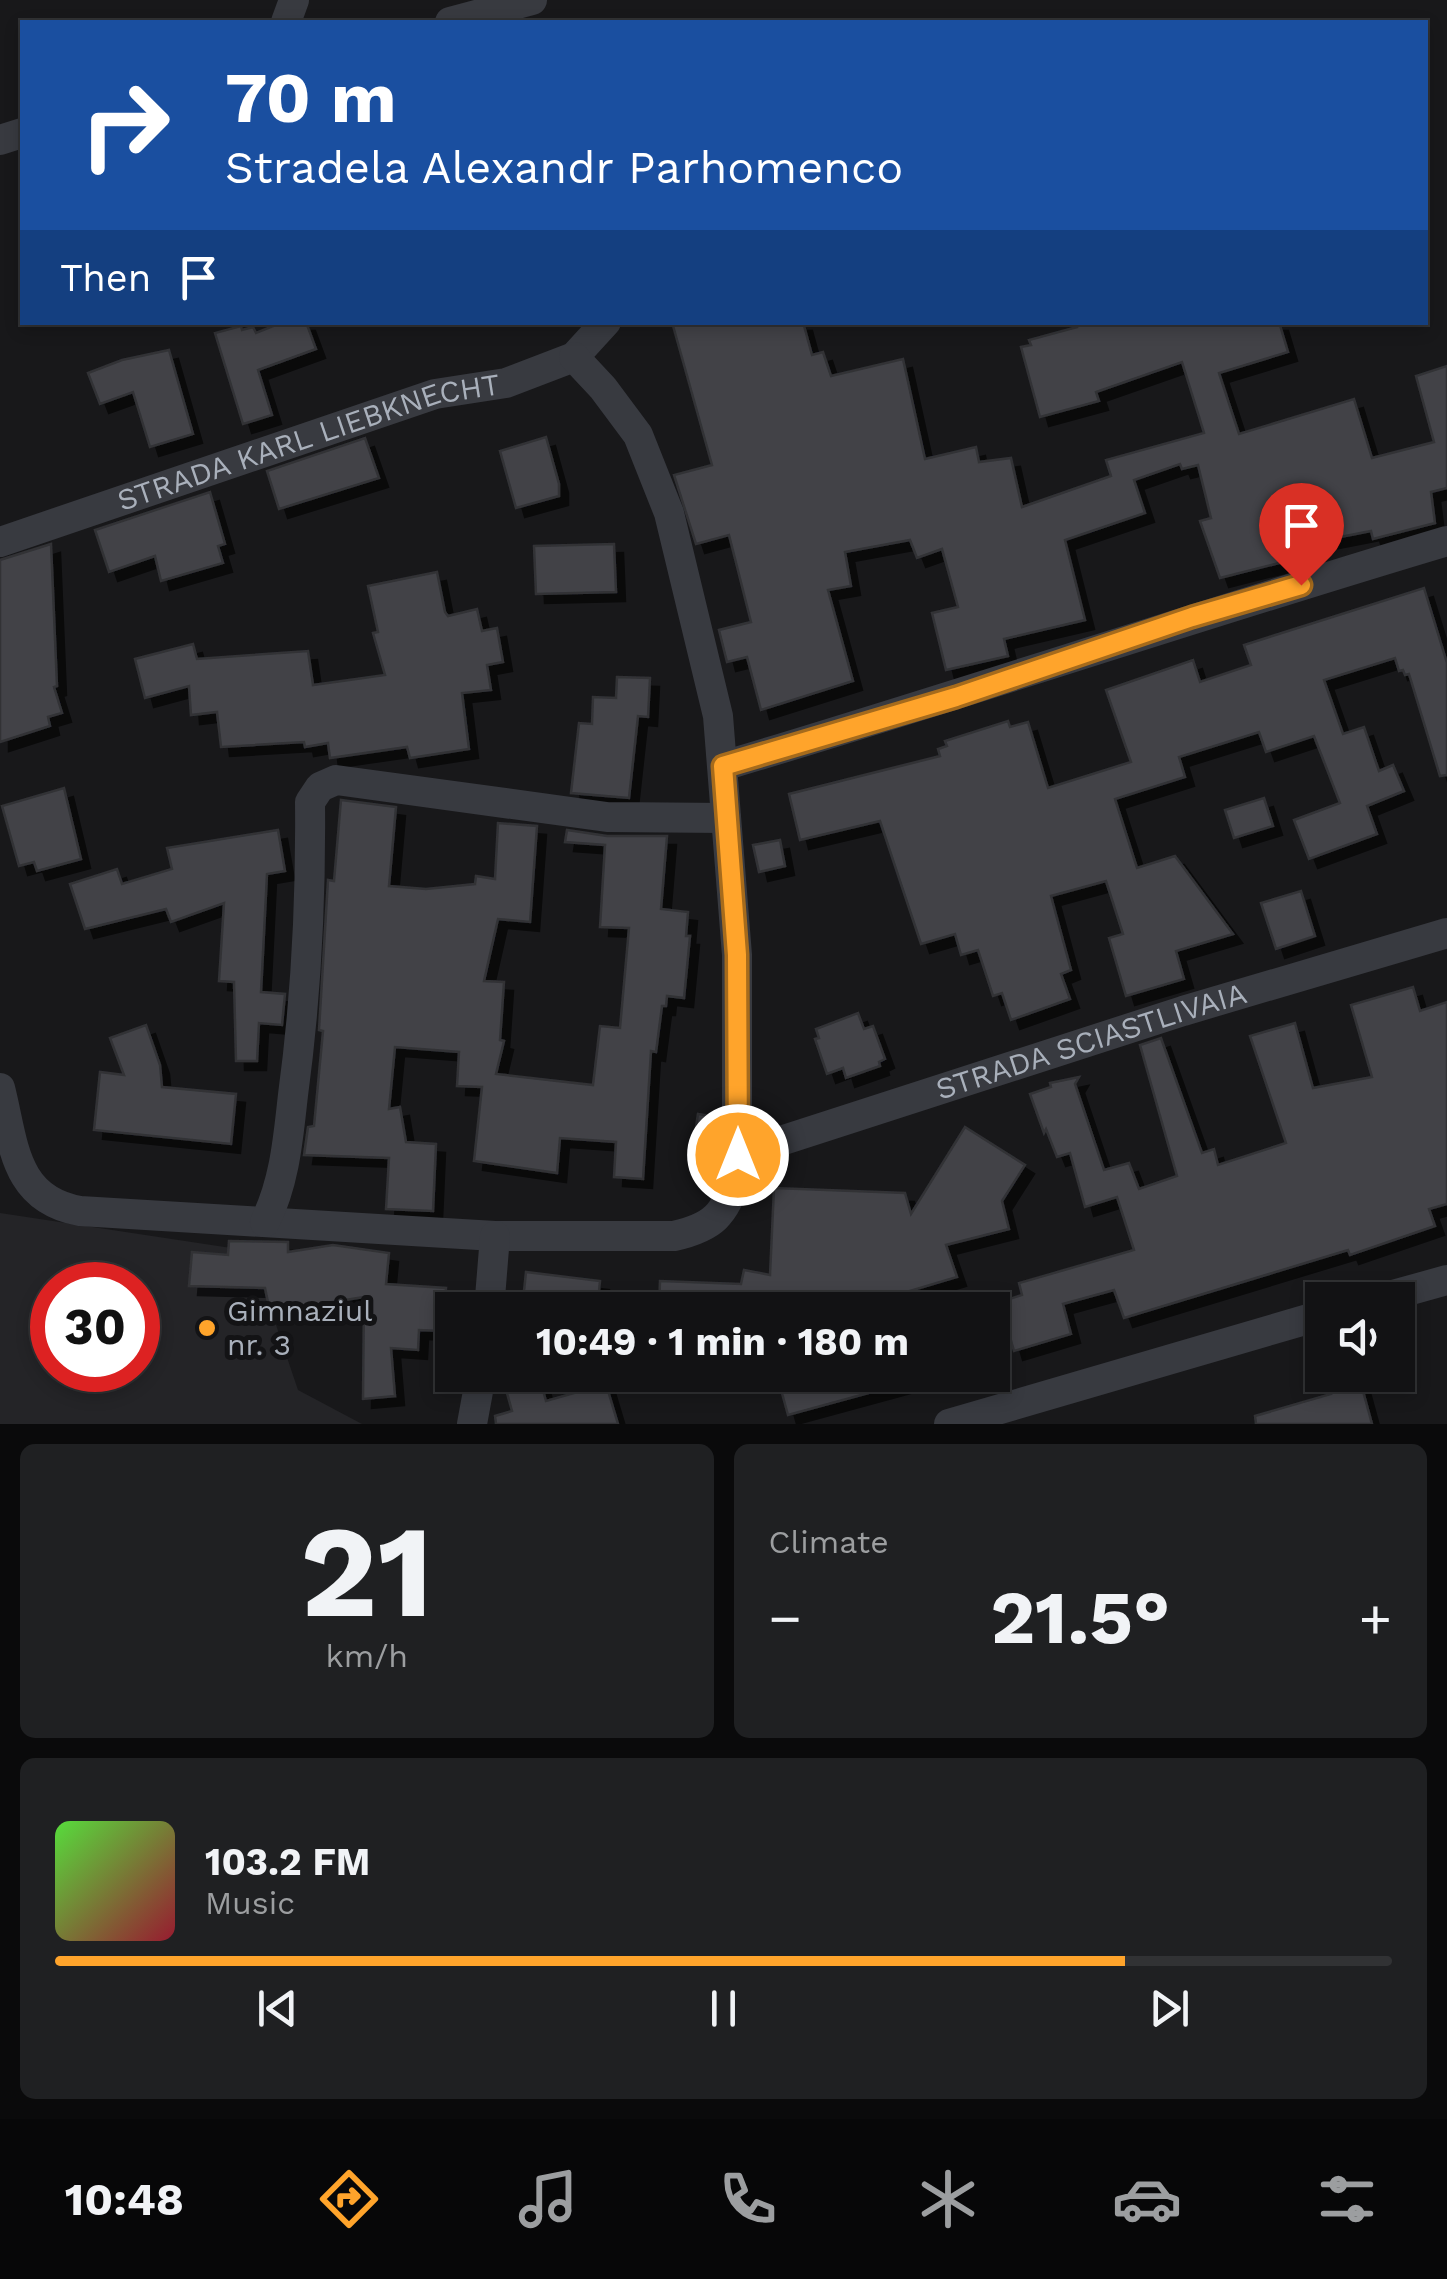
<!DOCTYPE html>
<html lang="en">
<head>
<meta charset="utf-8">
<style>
  :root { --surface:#121214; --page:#1f2022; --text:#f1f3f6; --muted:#9c9ea0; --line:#313234; --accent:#ffa42b }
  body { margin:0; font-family:"Work Sans",sans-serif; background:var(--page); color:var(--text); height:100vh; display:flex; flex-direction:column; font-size:38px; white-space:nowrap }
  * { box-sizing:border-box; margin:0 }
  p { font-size:32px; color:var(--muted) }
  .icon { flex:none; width:55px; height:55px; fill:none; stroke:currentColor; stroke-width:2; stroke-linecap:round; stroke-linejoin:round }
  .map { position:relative; height:1424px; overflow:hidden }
  .sheet { display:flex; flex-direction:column; gap:20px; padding:20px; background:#0a0a0b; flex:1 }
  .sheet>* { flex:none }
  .top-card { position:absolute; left:20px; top:20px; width:1408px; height:305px; border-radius:0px; box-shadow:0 5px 15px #0003,0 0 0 2px var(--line); background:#1a4fa0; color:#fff; overflow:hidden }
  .buttons { position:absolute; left:1305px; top:1282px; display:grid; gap:20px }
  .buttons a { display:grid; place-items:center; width:110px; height:110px; border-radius:0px; background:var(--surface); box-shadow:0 5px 15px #0003,0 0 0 2px var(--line); font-size:50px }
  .speed { position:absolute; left:30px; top:1262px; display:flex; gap:20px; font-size:50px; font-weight:700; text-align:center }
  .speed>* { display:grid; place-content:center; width:130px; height:130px; border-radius:50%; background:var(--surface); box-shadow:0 5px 15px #0003,0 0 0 2px var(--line); line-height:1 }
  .speed .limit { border:15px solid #d22; background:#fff; color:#111 }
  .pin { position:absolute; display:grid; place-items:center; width:85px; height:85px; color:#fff; margin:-102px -42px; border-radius:50% 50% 50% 0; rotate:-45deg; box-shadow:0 0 10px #0007 }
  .pin .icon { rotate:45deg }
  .me { position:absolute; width:110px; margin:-55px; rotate:0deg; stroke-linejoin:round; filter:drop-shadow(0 0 8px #0008) }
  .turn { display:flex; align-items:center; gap:35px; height:210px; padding:0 40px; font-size:45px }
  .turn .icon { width:130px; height:130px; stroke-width:2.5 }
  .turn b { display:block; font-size:70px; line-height:85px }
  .then { display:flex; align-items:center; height:95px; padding:0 40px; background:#0003; gap:20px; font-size:38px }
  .big { font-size:75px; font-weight:700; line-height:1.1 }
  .sheet .widget { flex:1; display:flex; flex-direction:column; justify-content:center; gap:15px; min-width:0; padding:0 35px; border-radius:15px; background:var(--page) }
  .sheet .dial { align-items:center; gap:0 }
  .dial b { font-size:130px; line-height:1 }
  .song { display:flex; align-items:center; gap:30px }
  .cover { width:120px; height:120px; border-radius:15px; background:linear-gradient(135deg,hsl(110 70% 55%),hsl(350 70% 35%)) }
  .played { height:10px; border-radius:5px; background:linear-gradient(90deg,var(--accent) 80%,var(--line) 80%) }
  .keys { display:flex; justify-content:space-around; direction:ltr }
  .heat { display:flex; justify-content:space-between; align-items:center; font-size:55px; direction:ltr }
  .sheet .tiles { flex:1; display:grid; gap:20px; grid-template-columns:1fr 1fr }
  .widget:last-child { grid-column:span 2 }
  .trip { position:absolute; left:435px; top:1292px; width:575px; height:100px; border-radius:0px; background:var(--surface); box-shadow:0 5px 15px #0003,0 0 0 2px var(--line); font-weight:700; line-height:100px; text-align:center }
  .dock { display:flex; height:160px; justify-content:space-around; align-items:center; background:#070708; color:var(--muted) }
  .dock .icon { width:70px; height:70px }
  .dock .selected { color:var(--accent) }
  .dock b { font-size:45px; color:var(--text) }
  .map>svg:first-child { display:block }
  .built { fill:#242427; fill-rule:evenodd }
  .building { fill:#424347; stroke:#313236; stroke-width:2.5; filter:url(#shadow) }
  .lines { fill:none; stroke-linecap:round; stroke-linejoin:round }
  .street { stroke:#383a40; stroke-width:30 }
  .route-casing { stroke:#a66b1c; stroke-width:25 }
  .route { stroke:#ffa42b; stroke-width:18 }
  .poi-dot { fill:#ffa42b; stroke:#131315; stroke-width:4 }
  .labels { text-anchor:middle; stroke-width:10; stroke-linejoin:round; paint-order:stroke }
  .street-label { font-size:30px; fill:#a9b0bb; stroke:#131315 }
  .poi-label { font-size:30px; fill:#a9b0bb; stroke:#131315; text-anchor:start }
</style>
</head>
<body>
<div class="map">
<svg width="1447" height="1424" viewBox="0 0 1447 1424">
  <defs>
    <filter id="shadow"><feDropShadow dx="9" dy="9" stdDeviation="0" flood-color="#0009"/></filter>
  </defs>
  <rect width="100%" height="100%" fill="#18181a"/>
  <!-- built -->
  <path class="built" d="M 0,1213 L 251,1251 L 298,1390 L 362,1424 L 0,1424 ZM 52,1285 L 138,1285 L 138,1370 L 52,1370 Z"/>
  <!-- building -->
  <g class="building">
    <polygon points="283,322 306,322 316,349 258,370 272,415 243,424 215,333 241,326 242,330 253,327 256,333"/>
    <polygon points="672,322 803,322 812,355 823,352 831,376 903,359 925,459 976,447 979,462 1011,458 1022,507 1111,476 1106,460 1204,433 1182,362 1096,392 1099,401 1040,417 1021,347 1031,345 1029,340 1077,327 1076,322 1279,322 1288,352 1219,373 1239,434 1354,399 1372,458 1434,442 1416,376 1447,366 1447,488 1431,492 1435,523 1373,539 1371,531 1284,548 1287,561 1220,578 1200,521 1211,518 1198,465 1182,469 1180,464 1134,480 1145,513 1065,540 1085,620 1004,639 1008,656 946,670 932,613 958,607 942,549 917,558 910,540 845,552 851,586 828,590 853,681 761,710 747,657 727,662 719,630 751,622 729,535 696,544 674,475 712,465"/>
    <polygon points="169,350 193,434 150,447 133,392 100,404 88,373 122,360"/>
    <polygon points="546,437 559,484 559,496 516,508 500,451"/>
    <polygon points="365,438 379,478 279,509 267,471"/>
    <polygon points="210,492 225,544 218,546 223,563 161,581 155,556 109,572 95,530"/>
    <polygon points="51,544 57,686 54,687 62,713 48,717 50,726 0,742 0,560"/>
    <polygon points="614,544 616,592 536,594 534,546"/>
    <polygon points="437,572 445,612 448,616 477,609 482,631 497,628 503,662 487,665 491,690 462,693 469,749 410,758 407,747 330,758 328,743 305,747 304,742 221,747 217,712 191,715 189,686 145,698 135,659 193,644 197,659 308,651 313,685 385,675 373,633 378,632 368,586"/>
    <polygon points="1424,588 1447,663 1447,775 1440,776 1409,674 1405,675 1403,670 1399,671 1395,658 1324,680 1343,734 1364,727 1379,771 1393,765 1404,791 1367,806 1377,834 1309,859 1294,820 1340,803 1314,736 1266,752 1259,732 1179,757 1185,777 1115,799 1137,868 1175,856 1233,934 1176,951 1184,979 1126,996 1109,938 1123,934 1106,881 1051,896 1071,970 1061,974 1070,999 1011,1020 1002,993 993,996 978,950 961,955 955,934 921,944 880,821 800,840 789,794 940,756 938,749 947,746 945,741 1008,721 1010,727 1028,722 1048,788 1131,762 1106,690 1193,660 1200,682 1251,665 1244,645"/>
    <polygon points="617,677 650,678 648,717 638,716 629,798 571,793 579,723 592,724 593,697 616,698"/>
    <polygon points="64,788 81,859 37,871 34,862 19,866 2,806"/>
    <polygon points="1264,798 1273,826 1234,838 1225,810"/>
    <polygon points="341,800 396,807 389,886 426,889 475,884 476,876 495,879 498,823 537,826 530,922 498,919 484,981 504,982 500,1040 504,1041 496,1074 593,1085 600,1026 620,1028 629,928 600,927 605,845 565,842 567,830 607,836 667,836 661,909 688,912 686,936 690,936 684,998 667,996 666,1006 662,1006 656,1052 651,1051 643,1179 614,1177 616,1142 560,1138 557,1173 474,1161 482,1087 457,1086 459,1052 395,1047 389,1109 400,1107 406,1142 436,1144 433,1211 386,1209 389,1158 304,1155 308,1127 314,1126 323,1031 319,1030 328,880 334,881"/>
    <polygon points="278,830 285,871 267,874 261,992 285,994 282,1025 259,1023 257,1061 236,1061 234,982 219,981 224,903 171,922 166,909 85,929 70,884 117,869 122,884 172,869 167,848"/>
    <polygon points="780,840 785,866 759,872 753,845"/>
    <polygon points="1301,891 1315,936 1276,949 1261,903"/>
    <polygon points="1413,987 1420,1011 1447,1002 1447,1204 1429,1209 1435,1226 1350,1255 1348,1250 1124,1318 1114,1290 1063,1304 1071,1334 1014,1351 1000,1302 1022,1295 1019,1283 1134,1250 1117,1197 1085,1207 1070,1153 1057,1157 1046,1129 1044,1133 1030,1094 1051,1087 1050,1083 1079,1077 1075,1084 1104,1170 1129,1163 1139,1189 1177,1176 1140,1045 1161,1038 1202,1153 1214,1149 1218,1165 1286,1143 1250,1036 1295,1023 1313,1088 1372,1077 1351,1005"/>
    <polygon points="858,1013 864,1029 873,1026 885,1059 879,1062 880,1066 846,1078 843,1068 827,1074 815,1039 819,1038 816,1029"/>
    <polygon points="146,1025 160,1065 162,1087 236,1094 231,1144 94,1130 100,1072 124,1075 110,1038"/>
    <polygon points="698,1114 718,1117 718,1162 691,1159"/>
    <polygon points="965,1127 1025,1165 1002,1201 1009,1229 946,1245 957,1277 846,1310 659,1310 660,1281 741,1284 744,1270 770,1275 774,1188 905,1193 911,1214"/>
    <polygon points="229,1241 288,1242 288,1252 333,1245 389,1253 386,1284 446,1288 442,1331 419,1330 418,1350 391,1348 395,1396 363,1399 364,1297 270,1312 265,1288 189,1286 192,1252 228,1255"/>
    <polygon points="526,1272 600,1281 597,1310 522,1310"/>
    <polygon points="777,1375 903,1375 905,1383 788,1415"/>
    <polygon points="539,1376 546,1401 606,1384 618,1424 496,1424 495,1416 512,1411 505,1386"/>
    <polygon points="1360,1380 1372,1424 1256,1424 1255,1416 1331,1394 1329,1388"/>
  </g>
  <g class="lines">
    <!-- street -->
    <g class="street">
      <polyline points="286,22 294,0"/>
      <polyline points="450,22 532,0"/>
      <polyline points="0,140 22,133"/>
      <path id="s1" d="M 0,542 L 435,394 L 506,383 L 574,357 L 606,322"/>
      <path d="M 723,766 C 965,694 1205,613 1447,541"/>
      <path d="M 0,1088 C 14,1143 13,1199 80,1211 L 495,1236 L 674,1236 C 714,1227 724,1215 737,1177 L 737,955 L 718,716 L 669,513 L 638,435 L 603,388 L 574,357"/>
      <path id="s2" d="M 737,1155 L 1183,1011 L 1447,933"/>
      <path d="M 265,1222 C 285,1181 288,1139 293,1095 C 306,999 311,899 310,802 L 320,787 L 336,780 L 607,817 L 726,818"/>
      <polyline points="1375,1300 1447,1280"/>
      <polyline points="489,1310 495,1236"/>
      <polyline points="472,1424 481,1375"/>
      <polyline points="949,1424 1322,1315"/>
    </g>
  </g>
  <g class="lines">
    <!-- route casing -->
    <g class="route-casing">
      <polyline id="route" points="738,1155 737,955 723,766 956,697 1192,617 1301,585"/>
    </g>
    <!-- route -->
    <use href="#route" class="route"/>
  </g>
  <!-- markers -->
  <circle class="poi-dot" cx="207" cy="1328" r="10"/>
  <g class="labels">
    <!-- street labels -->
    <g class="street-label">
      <text dy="10" stroke="none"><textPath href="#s1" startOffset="325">STRADA KARL LIEBKNECHT</textPath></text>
      <text dy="10" stroke="none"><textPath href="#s2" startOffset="372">STRADA SCIASTLIVAIA</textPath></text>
    </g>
    <!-- poi labels -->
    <g class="poi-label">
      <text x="227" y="1321">Gimnaziul<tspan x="227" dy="34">nr. 3</tspan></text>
    </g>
  </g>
</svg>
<div class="buttons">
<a><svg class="icon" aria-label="sound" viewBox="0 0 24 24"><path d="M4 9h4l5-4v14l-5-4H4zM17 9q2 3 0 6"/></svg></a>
</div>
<div class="speed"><div class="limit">30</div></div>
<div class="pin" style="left:1301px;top:585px;background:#d93025"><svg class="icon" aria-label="arrive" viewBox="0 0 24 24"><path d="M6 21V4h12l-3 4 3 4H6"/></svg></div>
<svg class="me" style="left:738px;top:1155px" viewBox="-20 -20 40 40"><circle r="17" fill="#ffa42b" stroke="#fff" stroke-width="3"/><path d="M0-11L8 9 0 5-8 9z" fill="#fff"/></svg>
<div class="trip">10:49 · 1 min · 180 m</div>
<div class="top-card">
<div class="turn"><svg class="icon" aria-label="right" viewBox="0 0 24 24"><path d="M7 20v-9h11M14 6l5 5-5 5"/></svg><div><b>70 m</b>Stradela Alexandr Parhomenco</div></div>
<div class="then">Then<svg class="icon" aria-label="arrive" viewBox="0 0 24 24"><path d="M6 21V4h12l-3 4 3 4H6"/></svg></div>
</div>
</div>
<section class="sheet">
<div class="tiles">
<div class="widget dial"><b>21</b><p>km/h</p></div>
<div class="widget"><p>Climate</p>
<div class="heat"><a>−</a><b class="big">21.5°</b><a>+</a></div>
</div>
<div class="widget">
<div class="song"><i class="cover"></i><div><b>103.2 FM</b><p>Music</p></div></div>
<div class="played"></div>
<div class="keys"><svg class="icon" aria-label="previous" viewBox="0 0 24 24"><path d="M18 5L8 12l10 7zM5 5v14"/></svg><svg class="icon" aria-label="pause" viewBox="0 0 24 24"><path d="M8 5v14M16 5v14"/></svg><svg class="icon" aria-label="next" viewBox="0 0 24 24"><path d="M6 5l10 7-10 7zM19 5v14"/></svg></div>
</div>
</div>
</section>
<nav class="dock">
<b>10:48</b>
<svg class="icon selected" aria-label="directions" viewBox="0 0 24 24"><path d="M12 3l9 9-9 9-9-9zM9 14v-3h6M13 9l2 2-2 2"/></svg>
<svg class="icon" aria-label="music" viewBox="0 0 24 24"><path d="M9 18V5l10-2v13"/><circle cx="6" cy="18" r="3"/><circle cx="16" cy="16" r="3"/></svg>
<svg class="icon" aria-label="phone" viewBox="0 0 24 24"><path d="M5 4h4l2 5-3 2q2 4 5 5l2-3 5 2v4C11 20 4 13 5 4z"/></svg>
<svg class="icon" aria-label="climate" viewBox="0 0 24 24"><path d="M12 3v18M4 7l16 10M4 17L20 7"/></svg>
<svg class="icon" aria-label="car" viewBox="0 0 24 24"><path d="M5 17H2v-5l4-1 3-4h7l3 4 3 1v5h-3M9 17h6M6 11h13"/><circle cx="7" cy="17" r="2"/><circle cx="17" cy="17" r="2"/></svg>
<svg class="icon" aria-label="filters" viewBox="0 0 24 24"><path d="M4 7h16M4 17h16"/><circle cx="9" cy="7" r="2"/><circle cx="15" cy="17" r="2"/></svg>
</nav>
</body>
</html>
